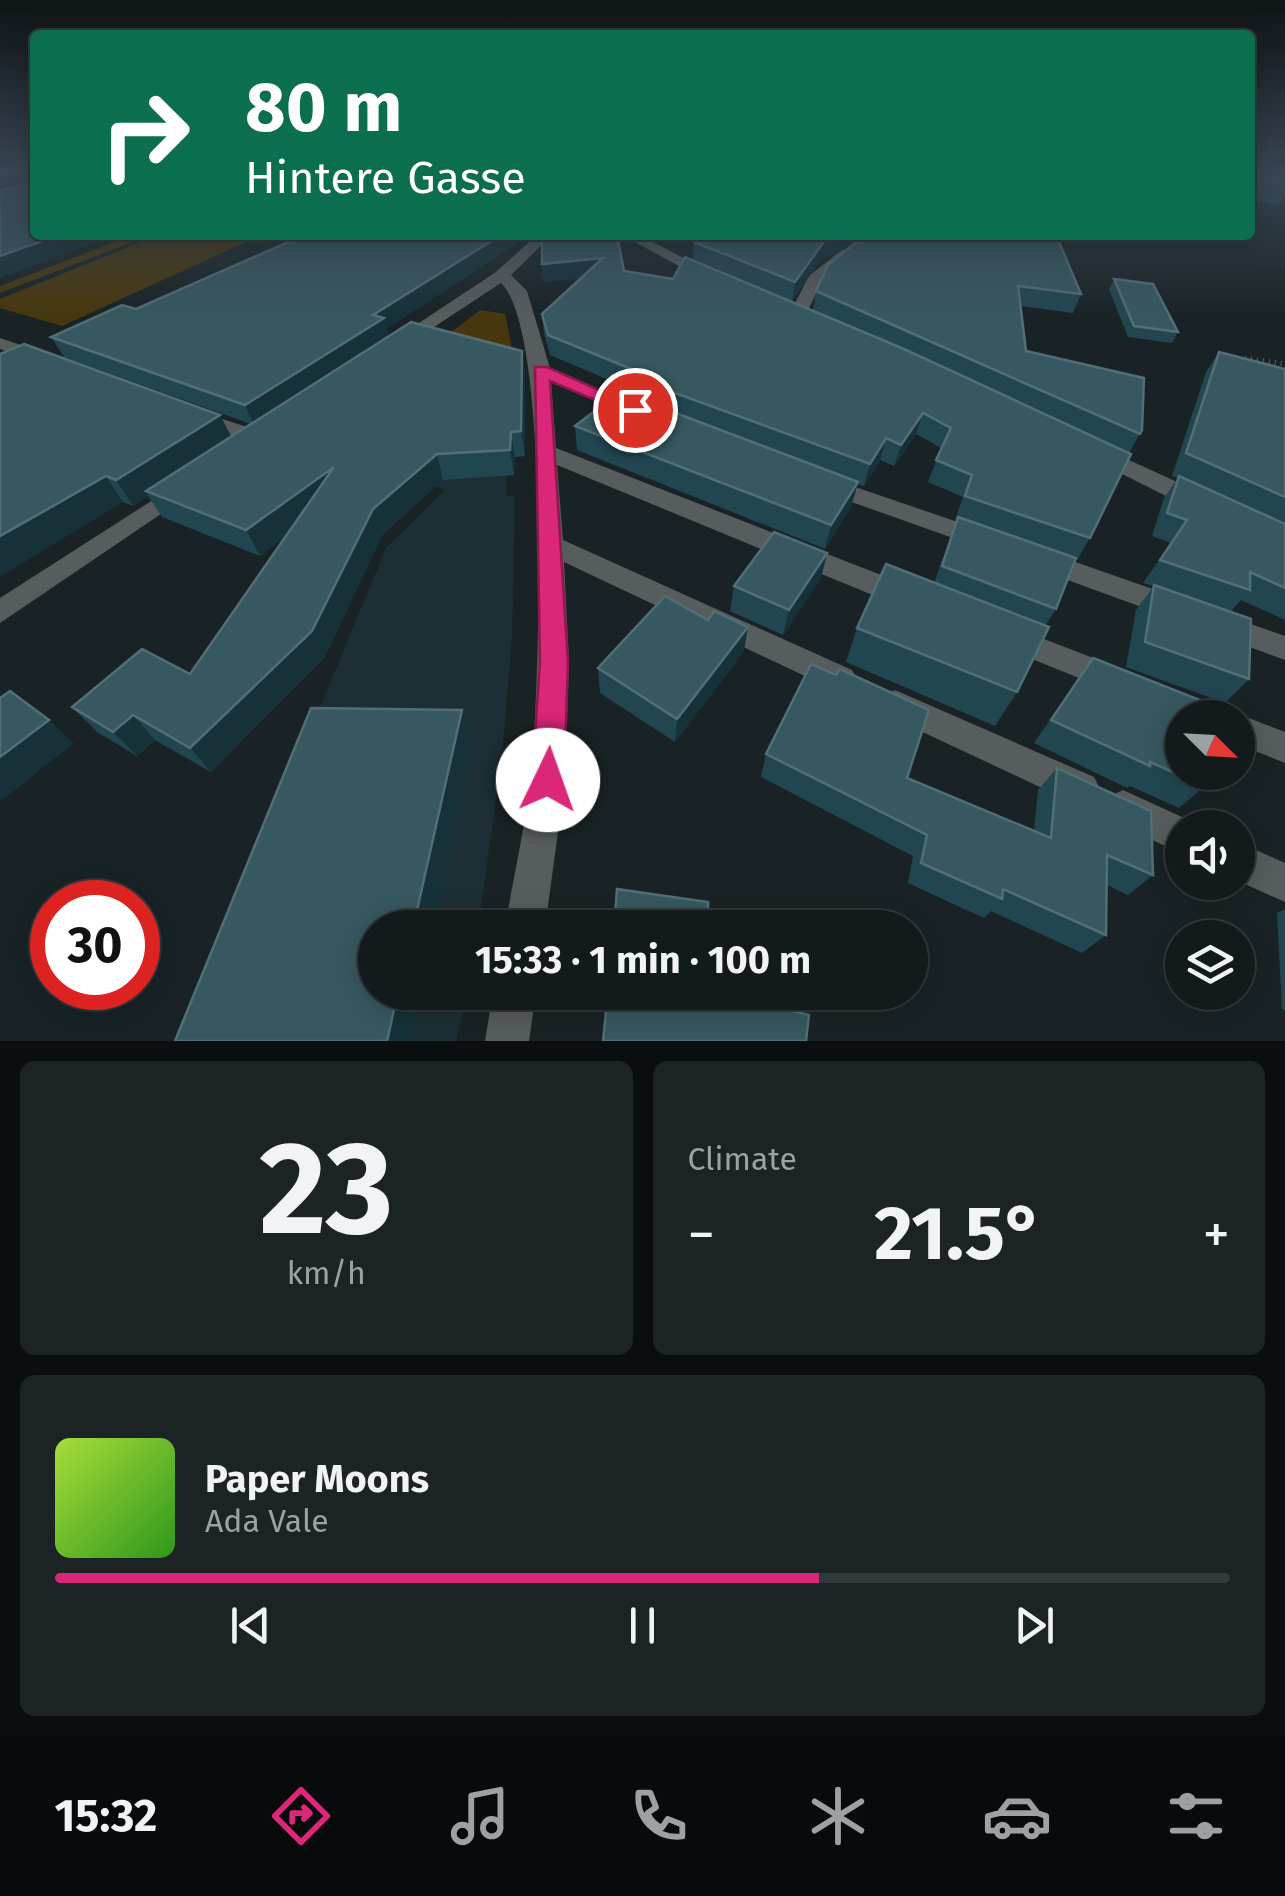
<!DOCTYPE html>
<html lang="en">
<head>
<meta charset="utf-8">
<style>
  :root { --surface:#131a1c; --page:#1c2325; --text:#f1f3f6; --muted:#9da1a3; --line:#32383b; --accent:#db2777 }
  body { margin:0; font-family:"Fira Sans",sans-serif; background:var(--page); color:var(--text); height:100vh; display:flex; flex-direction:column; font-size:38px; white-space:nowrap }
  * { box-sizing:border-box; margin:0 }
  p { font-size:32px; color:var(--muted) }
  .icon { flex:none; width:55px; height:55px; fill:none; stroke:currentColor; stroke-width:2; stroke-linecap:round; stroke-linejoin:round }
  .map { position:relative; height:1041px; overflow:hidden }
  .details { display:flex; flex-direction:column; gap:20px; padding:20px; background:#0a0e0f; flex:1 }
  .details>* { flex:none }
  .top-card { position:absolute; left:30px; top:30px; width:1225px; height:210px; border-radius:10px; box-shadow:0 5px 25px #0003,0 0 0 2px var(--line); background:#0b6e4f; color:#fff; overflow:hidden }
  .needle { width:65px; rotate:114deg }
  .buttons { position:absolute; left:1165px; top:700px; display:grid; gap:20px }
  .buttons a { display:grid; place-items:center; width:90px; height:90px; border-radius:50%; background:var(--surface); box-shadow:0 5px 25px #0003,0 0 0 2px var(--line); font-size:50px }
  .speed { position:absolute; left:30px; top:880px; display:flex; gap:20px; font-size:50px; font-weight:700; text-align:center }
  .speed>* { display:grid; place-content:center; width:130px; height:130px; border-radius:50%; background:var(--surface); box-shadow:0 5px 25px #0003,0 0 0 2px var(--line); line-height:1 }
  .speed .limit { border:15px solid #d22; background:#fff; color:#111 }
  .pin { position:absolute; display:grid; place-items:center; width:85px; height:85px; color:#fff; margin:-42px; border:5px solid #fff; border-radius:50%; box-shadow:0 2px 10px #0007 }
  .me { position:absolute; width:110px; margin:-55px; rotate:3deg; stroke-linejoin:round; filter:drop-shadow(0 0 8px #0008) }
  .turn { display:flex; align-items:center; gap:35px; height:210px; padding:0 50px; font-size:45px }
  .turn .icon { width:130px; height:130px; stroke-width:2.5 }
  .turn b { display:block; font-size:70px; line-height:85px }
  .big { font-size:75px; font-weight:700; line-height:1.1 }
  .details .card { flex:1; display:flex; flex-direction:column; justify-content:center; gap:15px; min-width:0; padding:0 35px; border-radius:15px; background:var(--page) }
  .details .dial { align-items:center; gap:0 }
  .dial b { font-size:130px; line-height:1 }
  .song { display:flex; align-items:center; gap:30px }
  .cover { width:120px; height:120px; border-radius:15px; background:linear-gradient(135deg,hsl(80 70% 55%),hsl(110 70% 35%)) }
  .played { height:10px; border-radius:5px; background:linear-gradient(90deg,var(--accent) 65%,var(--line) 65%) }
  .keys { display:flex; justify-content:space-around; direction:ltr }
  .heat { display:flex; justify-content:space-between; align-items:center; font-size:55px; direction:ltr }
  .details .tiles { flex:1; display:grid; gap:20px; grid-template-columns:1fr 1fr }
  .card:last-child { grid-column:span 2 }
  .trip { position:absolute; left:358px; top:910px; width:570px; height:100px; border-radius:50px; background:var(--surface); box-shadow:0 5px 25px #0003,0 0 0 2px var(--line); font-weight:700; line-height:100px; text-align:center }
  .dock { display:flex; height:160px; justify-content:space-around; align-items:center; background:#080a0b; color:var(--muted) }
  .dock .icon { width:70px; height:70px }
  .dock .current { color:var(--accent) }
  .dock b { font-size:45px; color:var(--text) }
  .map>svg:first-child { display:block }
  .built { fill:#1d2f34 }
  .green { fill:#48370d }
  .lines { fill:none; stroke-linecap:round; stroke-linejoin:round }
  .path { stroke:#566062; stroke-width:5; stroke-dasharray:1 5; stroke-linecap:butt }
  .street { fill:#575c5d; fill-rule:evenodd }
  .wall { fill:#224650 }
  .shaded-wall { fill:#163138 }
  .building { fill:#375860; stroke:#526e76; stroke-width:2.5 }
  .route { fill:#db2777; stroke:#8e194d; stroke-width:2.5 }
</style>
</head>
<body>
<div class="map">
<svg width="1285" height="1041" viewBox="0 0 1285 1041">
  <rect width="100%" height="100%" fill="#192326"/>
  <!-- built -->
  <polygon class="built" points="421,346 526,375 512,387 517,406 525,406 525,456 515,457 514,475 507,476 506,496 515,496 512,635 502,758 478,927 375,928 375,992 467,993 456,1041 182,1041 386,548 445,490 428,483"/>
  <!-- green -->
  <g class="green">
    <polygon points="133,235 151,235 0,293 0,286"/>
    <polygon points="158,235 214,235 246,242 62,326 0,308 0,299"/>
    <polygon points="480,310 505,314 515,363 437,343"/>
  </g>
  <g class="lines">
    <!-- path -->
    <polyline class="path" points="1245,358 1285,364"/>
    <!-- street -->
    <g class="street">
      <path d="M 537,235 L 552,235 L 511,275 L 527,291 L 550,368 L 652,413 L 642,419 L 635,417 L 551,382 L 556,448 L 917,589 L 921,597 L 917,605 L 897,605 L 557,465 L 563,540 L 852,670 L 857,679 L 852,688 L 841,692 L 830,688 L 564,562 L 569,661 L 565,780 L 545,928 L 505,928 C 513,878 525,828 531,778 C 539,697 552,331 501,283 L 402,348 L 387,344 L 496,272 Z"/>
      <polygon points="622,235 640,235 717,276 703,279"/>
      <polygon points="843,249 855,252 822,281 804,319 792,319 789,315 809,276"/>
      <polygon points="0,338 53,356 55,360 46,366 0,349"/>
      <polygon points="195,410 265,433 268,438 257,445 188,420 184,416"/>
      <polygon points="1096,445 1208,496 1211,502 1208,508 1190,508 1088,457 1085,452 1088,447"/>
      <polygon points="823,476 993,534 997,540 984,549 815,489 811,484"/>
      <polygon points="181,482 189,485 193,490 189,495 0,623 0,598"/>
      <polygon points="1041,550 1187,601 1191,609 1187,617 1177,620 1032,567 1028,560 1032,553"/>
      <polygon points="1219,613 1285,636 1285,660 1209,632 1205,624 1209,616"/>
      <polygon points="1010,626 1127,671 1132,680 1127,689 1116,693 1000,646 995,638 1000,630"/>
      <polygon points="895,690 1094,777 1100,789 1094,801 1082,806 1070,801 884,714 879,704 884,694"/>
      <polygon points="1238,714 1285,732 1285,763 1238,744 1238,718 1229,718"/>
      <polygon points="1123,790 1195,823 1197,828 1182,828 1182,854 1110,820 1105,808 1110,796"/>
      <polygon points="1238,842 1285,863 1285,902 1238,881"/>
      <polygon points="493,992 536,992 529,1041 485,1041"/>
    </g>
  </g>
  <!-- wall -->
  <g class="wall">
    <polygon points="1250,173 1285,173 1285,195 1280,204 1250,201"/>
    <polygon points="698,235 1056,235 1081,294 1073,313 1021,306 1026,351 1142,430 1129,453 1090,538 1077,560 1075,559 1056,609 1045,626 1017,692 995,726 846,662 857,628 934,583 957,519 956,518 963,497 928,482 941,448 916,434 894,466 880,460 864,486 858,484 851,507 825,549 577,450 575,426 639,399 639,393 550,355 544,334 542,314 581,278 543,282 542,264 624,271 813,310 816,291 853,245 822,258 792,301 693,259 694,242"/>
    <polygon points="1114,279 1178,332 1172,343 1128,337 1109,289"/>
    <polygon points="136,309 387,329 389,336 522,351 525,375 525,456 515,457 514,475 443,480 382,535 325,657 211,772 155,740 137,756 97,732 72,707 190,674 285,537 260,556 162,517 148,496 133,506 123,502 0,354 220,415 231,437 251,424 64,357 51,337"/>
    <polygon points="1219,352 1285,369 1285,620 1241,600 1230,612 1249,679 1225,703 1126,667 1136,610 1154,586 1143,583 1171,543 1152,536 1164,498 1178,478 1172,476 1206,372"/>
    <polygon points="827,553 821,578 783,635 730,611 734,586"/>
    <polygon points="744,651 675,742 600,693 598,668"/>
    <polygon points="1093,658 1205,786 1179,808 1130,786 1127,788 1034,743"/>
    <polygon points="766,754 907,778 1034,831 1038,790 1057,768 1153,875 1128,895 1107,885 1106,935 1082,953 991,911 984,918 908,883 913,856 761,777"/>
    <polygon points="1285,909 1285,1011 1282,1009 1277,913"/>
  </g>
  <!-- shaded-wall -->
  <g class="shaded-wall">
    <polygon points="11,173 28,173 34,184 0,193 0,175"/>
    <polygon points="59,235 116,235 0,278 0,256"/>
    <polygon points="501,235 530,235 387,329 390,337 254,426 245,405 373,315"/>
    <polygon points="839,235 855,235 853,245 822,258 792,301 795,282 825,240"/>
    <polygon points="603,258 603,277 543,282 542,264"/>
    <polygon points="522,351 525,375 525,456 521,431"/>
    <polygon points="923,413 916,434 894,466 901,445"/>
    <polygon points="220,415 233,440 146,491 148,496 133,506 116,480"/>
    <polygon points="511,432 515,457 514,475 510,450"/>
    <polygon points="886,438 880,460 864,486 870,464"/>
    <polygon points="437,454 443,480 382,535 325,657 211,772 190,748 373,509"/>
    <polygon points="334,467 344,493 260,556 246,530"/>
    <polygon points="106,476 123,502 0,577 0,536"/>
    <polygon points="858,482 851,507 825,549 831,525"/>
    <polygon points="827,553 821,578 783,635 789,610"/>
    <polygon points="748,627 744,651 675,742 677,719"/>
    <polygon points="462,710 473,743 435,928 413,928"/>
    <polygon points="133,715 155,740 137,756 113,732"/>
    <polygon points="49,720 74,743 0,802 0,757"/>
    <polygon points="398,992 421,992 411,1041 387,1041"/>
  </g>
  <!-- building -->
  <g class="building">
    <polygon points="30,173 35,173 35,235 59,235 0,256 0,190 29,183"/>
    <polygon points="1250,173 1285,173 1285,180 1250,177"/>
    <polygon points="304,235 501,235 373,315 384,318 245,405 51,337 122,305 136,309"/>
    <polygon points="542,235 617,235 624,271 673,279 685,257 904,349 1131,454 1090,538 965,496 972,475 936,460 951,428 923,413 901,445 886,438 870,464 639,380 646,375 548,335 542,314 603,258 542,264"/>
    <polygon points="698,235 839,235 825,240 795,282 694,242"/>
    <polygon points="858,235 1056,235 1081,294 1018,286 1026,351 1144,378 1142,430 1140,434 816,291 828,265 859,240"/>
    <polygon points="1114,279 1153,284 1178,332 1134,326"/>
    <polygon points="411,322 522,351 521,431 511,432 510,450 437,454 373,509 312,631 190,748 133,715 113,732 72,707 142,649 190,674 334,467 246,530 146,491"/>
    <polygon points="24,344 220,415 116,480 106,476 0,536 0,354"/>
    <polygon points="1219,352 1285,369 1285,497 1186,453"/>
    <polygon points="620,392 858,482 831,525 575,426"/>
    <polygon points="1179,476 1285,524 1285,588 1250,572 1250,590 1160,560 1187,520 1167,513"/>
    <polygon points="958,517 1076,558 1056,609 942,566"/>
    <polygon points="774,532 827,553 789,610 734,586"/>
    <polygon points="886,564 1049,627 1017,692 857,628"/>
    <polygon points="1154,585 1251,619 1249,679 1145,642"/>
    <polygon points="665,596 708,620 714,611 748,627 677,719 598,668"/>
    <polygon points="1093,658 1205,702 1205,718 1182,718 1182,772 1205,772 1205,786 1150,762 1150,766 1051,720"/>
    <polygon points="811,664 836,675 840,669 929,710 907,778 1051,838 1057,768 1151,811 1153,875 1107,855 1106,935 1003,889 1002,899 921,863 927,835 766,754"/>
    <polygon points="10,691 49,720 0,757 0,698"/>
    <polygon points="311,708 462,710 413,928 375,928 375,992 398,992 387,1041 175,1041"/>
    <polygon points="617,889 708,902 708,925 726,926 726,928 614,928"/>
    <polygon points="608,992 725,992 725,995 809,1015 806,1041 603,1041"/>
  </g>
  <!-- sky -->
  <linearGradient id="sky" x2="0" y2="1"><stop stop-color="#0e1315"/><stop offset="0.54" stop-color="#384552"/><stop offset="1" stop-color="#384552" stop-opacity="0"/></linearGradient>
  <rect width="1285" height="319" fill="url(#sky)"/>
  <!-- route -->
  <polygon class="route" points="535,367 547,367 644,410 628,414 550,381 568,662 564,780 559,791 548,795 537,791 532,780 540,662"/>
</svg>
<div class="buttons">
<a><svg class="needle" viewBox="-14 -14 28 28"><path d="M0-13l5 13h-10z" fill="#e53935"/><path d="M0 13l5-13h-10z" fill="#9da1a3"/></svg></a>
<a><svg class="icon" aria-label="sound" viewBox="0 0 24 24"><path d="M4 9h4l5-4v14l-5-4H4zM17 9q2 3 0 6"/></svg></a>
<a><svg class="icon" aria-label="layers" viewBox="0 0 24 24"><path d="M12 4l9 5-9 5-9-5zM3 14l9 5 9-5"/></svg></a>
</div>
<div class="speed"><div class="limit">30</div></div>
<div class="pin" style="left:635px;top:410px;background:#d93025"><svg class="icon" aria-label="arrive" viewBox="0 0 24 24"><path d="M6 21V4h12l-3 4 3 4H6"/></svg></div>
<svg class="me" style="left:548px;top:780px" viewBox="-20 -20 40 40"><circle r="19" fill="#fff"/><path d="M0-13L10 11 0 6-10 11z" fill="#db2777"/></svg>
<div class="trip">15:33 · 1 min · 100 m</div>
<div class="top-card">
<div class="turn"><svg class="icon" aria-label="right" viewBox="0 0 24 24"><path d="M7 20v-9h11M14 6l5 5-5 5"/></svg><div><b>80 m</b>Hintere Gasse</div></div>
</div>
</div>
<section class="details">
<div class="tiles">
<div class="card dial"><b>23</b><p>km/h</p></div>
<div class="card"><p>Climate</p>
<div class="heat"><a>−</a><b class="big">21.5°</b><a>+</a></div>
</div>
<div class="card">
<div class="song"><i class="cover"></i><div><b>Paper Moons</b><p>Ada Vale</p></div></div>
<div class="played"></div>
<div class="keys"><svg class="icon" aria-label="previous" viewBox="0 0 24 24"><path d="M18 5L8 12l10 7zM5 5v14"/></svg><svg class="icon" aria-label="pause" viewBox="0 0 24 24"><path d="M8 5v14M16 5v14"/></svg><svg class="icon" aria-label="next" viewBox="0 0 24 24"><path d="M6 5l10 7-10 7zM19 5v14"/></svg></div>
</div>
</div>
</section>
<nav class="dock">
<b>15:32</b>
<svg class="icon current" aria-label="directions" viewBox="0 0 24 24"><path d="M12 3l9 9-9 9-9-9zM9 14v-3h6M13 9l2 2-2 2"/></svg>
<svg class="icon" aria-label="music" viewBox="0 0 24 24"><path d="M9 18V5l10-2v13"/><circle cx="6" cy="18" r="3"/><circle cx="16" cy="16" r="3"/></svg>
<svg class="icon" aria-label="phone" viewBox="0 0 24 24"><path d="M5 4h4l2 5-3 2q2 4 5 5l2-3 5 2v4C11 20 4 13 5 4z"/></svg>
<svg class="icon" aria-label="climate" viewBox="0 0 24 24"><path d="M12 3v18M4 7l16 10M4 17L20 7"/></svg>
<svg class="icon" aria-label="car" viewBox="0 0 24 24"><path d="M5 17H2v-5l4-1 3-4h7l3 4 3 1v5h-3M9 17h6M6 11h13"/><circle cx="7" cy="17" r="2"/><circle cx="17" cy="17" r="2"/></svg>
<svg class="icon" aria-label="filters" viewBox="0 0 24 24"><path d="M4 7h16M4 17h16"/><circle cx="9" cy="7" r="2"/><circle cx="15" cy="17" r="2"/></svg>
</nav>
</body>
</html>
